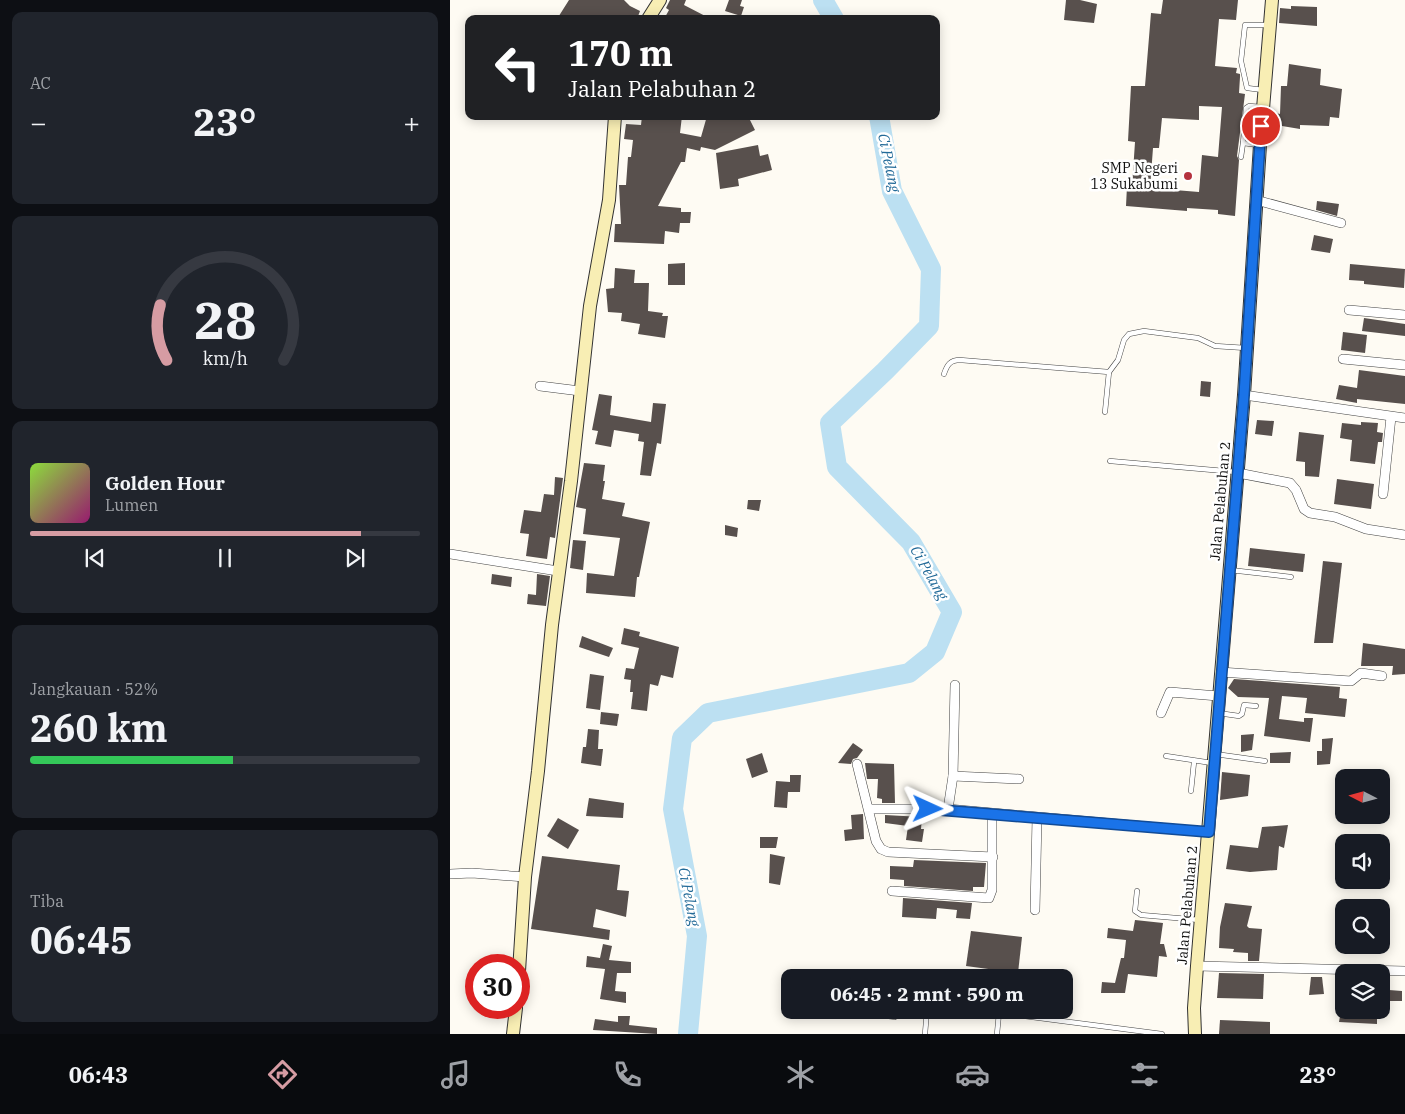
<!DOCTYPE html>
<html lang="id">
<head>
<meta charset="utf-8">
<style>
  :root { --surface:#171b24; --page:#20242c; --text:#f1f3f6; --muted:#9ea1a6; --line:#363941; --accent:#d69ca3 }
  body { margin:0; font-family:"IBM Plex Serif",serif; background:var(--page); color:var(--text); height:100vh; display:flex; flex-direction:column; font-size:19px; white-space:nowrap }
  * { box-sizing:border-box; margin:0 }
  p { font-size:16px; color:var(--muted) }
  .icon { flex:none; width:28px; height:28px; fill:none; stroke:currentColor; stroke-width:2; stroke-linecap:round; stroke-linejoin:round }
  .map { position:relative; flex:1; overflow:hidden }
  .side { display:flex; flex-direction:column; gap:12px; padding:12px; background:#0d0f14; width:450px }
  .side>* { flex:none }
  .banner { position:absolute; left:15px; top:15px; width:475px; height:105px; border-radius:10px; box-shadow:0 2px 12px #0003; background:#202124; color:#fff; overflow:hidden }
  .needle { width:32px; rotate:276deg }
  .tools { position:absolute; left:885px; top:769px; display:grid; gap:10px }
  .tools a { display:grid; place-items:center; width:55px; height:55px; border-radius:10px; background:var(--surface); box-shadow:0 2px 12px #0003; font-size:25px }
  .speed { position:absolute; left:15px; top:954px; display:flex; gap:10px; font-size:25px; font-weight:700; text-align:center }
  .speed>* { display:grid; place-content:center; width:65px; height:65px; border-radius:50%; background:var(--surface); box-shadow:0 2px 12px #0003; line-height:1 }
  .speed .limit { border:8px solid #d22; background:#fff; color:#111 }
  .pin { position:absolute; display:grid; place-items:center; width:42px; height:42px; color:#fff; margin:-21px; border:2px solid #fff; border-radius:50%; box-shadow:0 1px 5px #0007 }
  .me { position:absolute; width:55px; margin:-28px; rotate:91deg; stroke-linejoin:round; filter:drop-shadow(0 0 4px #0008) }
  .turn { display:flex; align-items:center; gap:18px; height:105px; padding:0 20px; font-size:22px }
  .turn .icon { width:65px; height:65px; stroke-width:2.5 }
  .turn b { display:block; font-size:35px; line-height:42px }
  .big { font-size:38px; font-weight:700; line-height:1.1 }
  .side .widget { flex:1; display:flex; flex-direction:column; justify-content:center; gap:8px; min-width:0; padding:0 18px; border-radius:10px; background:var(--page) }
  .side .dial { align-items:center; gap:0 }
  .dial svg { height:130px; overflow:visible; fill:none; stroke:var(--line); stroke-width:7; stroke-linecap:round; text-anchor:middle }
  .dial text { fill:var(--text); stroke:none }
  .song { display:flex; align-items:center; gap:15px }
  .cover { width:60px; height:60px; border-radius:8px; background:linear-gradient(135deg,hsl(90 70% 55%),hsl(320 70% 35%)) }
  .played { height:5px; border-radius:2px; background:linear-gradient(90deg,var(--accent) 85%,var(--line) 85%) }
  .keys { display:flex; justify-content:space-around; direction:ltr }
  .heat { display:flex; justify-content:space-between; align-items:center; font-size:28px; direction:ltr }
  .charge { height:8px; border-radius:4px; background:linear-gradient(90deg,#34c759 52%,var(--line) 0) }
  .trip { position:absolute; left:331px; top:969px; width:292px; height:50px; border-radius:10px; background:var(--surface); box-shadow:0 2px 12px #0003; font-weight:700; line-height:50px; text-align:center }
  .dock { display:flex; height:80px; justify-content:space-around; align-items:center; background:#090b0e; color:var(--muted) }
  .dock .icon { width:35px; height:35px }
  .dock .selected { color:var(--accent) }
  .dock b { font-size:22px; color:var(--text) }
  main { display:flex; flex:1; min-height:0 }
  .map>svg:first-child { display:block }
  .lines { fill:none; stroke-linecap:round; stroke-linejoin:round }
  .river { stroke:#bce0f2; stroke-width:20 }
  .building { fill:#58504d; fill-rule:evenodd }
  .lane-casing { stroke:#434343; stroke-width:5.5 }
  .street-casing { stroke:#434343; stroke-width:10 }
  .secondary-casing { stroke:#323232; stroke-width:14 }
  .lane { stroke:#fff; stroke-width:4.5 }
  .street { stroke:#fff; stroke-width:9 }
  .secondary { stroke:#f8eeb4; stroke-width:12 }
  .route-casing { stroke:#114b97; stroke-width:12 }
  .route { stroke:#1a73e8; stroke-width:9 }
  .poi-dot { fill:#b5323e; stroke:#fff; stroke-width:2 }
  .labels { text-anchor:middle; stroke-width:5; stroke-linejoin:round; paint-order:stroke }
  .poi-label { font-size:14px; fill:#101010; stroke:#fff; text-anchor:end }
  .street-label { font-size:14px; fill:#101010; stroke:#fff }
  .water-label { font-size:15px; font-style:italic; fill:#226a98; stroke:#fff }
</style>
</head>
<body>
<main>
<section class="side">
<div class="widget"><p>AC</p>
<div class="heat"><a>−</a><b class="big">23°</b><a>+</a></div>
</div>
<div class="widget dial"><svg viewBox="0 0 100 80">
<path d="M14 69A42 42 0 1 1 86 69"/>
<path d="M14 69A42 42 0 0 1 10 35" stroke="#d69ca3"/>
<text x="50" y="56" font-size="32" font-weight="700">28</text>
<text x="50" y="72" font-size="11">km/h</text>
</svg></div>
<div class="widget">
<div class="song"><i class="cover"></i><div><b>Golden Hour</b><p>Lumen</p></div></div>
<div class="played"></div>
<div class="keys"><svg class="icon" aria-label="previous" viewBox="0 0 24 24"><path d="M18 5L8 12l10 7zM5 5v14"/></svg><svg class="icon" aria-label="pause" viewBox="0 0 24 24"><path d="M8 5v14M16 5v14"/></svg><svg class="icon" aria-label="next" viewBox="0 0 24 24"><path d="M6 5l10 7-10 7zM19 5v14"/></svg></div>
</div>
<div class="widget"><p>Jangkauan · 52%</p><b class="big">260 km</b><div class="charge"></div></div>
<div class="widget"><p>Tiba</p><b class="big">06:45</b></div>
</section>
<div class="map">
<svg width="955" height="1034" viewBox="0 0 955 1034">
  <rect width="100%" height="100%" fill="#fefbf3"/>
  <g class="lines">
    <!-- river -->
    <g class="river">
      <polyline points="373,0 384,19"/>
      <polyline points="238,1034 247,936 223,809 232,738 258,713 459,673 485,652 502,612 461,542 387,467 380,423 435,371 479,326 481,269 442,191 429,116"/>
    </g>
  </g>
  <!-- building -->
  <g class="building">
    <polygon points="119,0 174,0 180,6 190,11 187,19 107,19"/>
    <polygon points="220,0 236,0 234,5 261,19 214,19 219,10 216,8"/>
    <polygon points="279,0 292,0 290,6 294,7 291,16 275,11"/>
    <polygon points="616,0 630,0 647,4 644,23 614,20"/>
    <path d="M 713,0 L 788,0 L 786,20 L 769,19 L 765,66 L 787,68 L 786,73 L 790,74 L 790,77 L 789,93 L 795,94 L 787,156 L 789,160 L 785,216 L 768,214 L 768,210 L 737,208 L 737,211 L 676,206 L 677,186 L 682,187 L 685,142 L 678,141 L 681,86 L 695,86 L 701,13 L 711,14 ZM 749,106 L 772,107 L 768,157 L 752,155 L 749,192 L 700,188 L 703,148 L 709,148 L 712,118 L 749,120 Z"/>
    <polygon points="841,6 867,7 867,26 829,23 830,8 841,9"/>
    <polygon points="839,64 871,69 870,85 892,89 889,118 880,117 879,126 850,125 850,129 820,124 821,112 830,114 831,86 837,86"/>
    <polygon points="192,116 232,116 230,133 251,137 257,116 298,116 305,130 265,150 251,147 250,151 237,148 235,162 231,162 208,206 231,208 231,212 241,212 240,223 230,223 229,233 215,231 214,244 164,242 165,224 171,224 169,185 176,185 178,157 181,157 183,140 174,139 176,124 191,125"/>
    <polygon points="308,145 310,156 318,154 322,170 288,179 289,186 270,189 266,153"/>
    <polygon points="867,201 889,204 887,216 866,210"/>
    <polygon points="864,235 883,239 880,253 861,250"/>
    <polygon points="235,263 235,285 218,285 218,264"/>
    <polygon points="900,264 955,269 954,288 914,284 914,281 899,280"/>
    <polygon points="165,268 185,270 184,283 199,283 198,311 213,313 212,316 218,316 215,338 188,334 190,324 171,321 172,313 158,312 156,289 164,288"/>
    <polygon points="914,318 955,324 955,336 912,331"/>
    <polygon points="893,332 917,335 915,353 891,350"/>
    <polygon points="909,370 955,376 955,404 907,399 907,403 886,399 889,385 907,388"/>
    <polygon points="751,381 761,382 760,397 750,396"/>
    <polygon points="149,394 162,396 160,415 201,422 203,403 216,404 211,444 207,443 201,476 190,475 194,442 188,441 189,434 164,430 161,447 145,444 148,431 142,430"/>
    <polygon points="807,420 824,421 822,436 805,434"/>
    <polygon points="911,422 928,423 927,432 933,433 932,442 928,442 925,464 900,461 902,440 890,438 892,423 911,425"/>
    <polygon points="849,432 874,435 869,477 855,476 855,462 846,461"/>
    <polygon points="134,463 155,465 153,481 155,481 152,499 175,503 172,516 200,522 189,577 187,577 185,597 136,593 137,573 164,576 170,538 133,534 136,509 126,507"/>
    <polygon points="105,477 113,478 105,538 100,537 97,559 76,556 79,534 70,533 74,510 91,512 94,494 104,495"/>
    <polygon points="887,479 924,484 921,509 884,504"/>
    <polygon points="298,500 311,500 309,511 297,509"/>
    <polygon points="275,525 288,528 287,537 275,535"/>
    <polygon points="123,540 136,541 133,570 120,568"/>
    <polygon points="800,548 855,554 853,572 798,566"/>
    <polygon points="873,561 892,563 883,643 864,643"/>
    <polygon points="42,574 62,577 61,587 41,584"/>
    <polygon points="87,574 100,576 96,606 77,604 78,594 86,595"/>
    <polygon points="174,628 190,632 189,636 229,647 223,678 211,675 208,686 200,684 197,711 181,709 183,692 180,692 181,680 174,679 176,668 184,669 189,648 171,644"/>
    <polygon points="132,636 163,648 159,657 129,647"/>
    <polygon points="913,643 955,649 955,674 942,675 943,666 911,666"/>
    <polygon points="140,674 154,676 150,710 136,708"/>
    <polygon points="784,679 890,687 889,698 897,699 895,717 855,713 857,698 832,696 829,719 854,722 854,718 863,718 860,742 814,736 819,698 788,697 778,688"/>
    <polygon points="151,712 169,714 167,726 150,724"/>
    <polygon points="138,729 149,730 148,749 153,749 151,766 131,763 133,747 136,747"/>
    <polygon points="804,734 802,750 791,752 791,735"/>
    <polygon points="883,738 880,764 867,765 867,751 872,751 872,739"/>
    <polygon points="403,743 413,750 407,758 403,759 401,764 388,763"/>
    <polygon points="841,752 840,763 820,763 820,753"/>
    <polygon points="312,753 318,772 302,778 296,759"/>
    <polygon points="415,763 444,764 445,803 432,803 432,799 427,798 428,779 417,779"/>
    <polygon points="772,772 800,775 798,796 770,800"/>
    <polygon points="340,775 351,775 350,792 338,792 337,808 324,807 326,781 340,782"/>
    <polygon points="139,798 174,803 173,818 136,816"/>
    <polygon points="413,814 414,839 395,841 394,830 402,829 401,815"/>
    <polygon points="435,815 472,817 471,829 474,829 472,842 456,840 458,826 435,823"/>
    <polygon points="108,818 129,830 118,849 97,836"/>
    <polygon points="838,825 834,848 829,846 827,870 800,872 776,869 780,845 808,848 812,827"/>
    <polygon points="310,837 328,837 326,848 310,848"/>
    <polygon points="320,854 335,857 330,885 319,883"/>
    <polygon points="92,856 170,865 167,890 179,891 176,917 146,909 143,927 160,930 159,940 81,929"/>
    <polygon points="464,860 536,863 534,887 523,887 523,891 454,886 454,880 440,879 440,866 463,867"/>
    <polygon points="453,898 522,903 520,919 506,918 507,910 487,908 486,919 452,917"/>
    <polygon points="775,903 802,906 797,926 799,928 812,929 809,961 798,961 798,953 783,952 784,949 769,948 770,927"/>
    <polygon points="685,920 713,923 710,944 714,944 717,957 709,956 707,977 678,974 675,993 651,993 652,982 665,983 671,958 674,958 676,940 657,938 658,928 683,931"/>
    <polygon points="521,931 572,937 568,973 516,966"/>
    <polygon points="153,944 162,946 159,960 181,962 181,973 167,973 165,991 176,992 176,1003 150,999 155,969 136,967 137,956 150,958"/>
    <polygon points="769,973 814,974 813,999 767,998"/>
    <polygon points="861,977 872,977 874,994 859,995"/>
    <polygon points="939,990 952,991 952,1001 939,1001"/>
    <polygon points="891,1010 927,1010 927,1024 889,1022"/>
    <polygon points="168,1016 180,1016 179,1025 207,1028 207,1034 143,1030 145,1019 168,1022"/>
    <polygon points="770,1020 820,1022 820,1034 769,1034"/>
  </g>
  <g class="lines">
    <!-- lane casing -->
    <g class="lane-casing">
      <g id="lane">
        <polyline points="813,90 797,88 791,61 795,25 818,25"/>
        <polyline points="808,145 793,143 796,108 799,106 812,107"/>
        <polyline points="791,157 793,143"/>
        <path d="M 494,374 C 497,365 500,360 510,360 L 659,372"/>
        <polyline points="655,412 659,372 668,360 674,340 679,334 694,331 748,338 765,346 796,348"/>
        <polyline points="660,461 786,472"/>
        <polyline points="780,570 841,577"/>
        <polyline points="768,713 789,716 792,714 794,705 806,706"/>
        <polyline points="765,754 815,761"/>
        <polyline points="716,756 762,763"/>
        <polyline points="741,791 744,762"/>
        <polyline points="687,891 685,911 691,915 750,920"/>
        <polyline points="527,1010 712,1034"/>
        <polyline points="420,1014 445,1017 455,1010"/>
        <polyline points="475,1034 477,1010"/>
        <polyline points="547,1034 549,1013"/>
      </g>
    </g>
    <!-- street casing -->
    <g class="street-casing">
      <g id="street">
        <polyline points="806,200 891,223"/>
        <polyline points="899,310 955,315"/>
        <polyline points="893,359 955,365"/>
        <polyline points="90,386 130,391"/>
        <polyline points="794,395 955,418"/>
        <polyline points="788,473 840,483 846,490 854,509 860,513 885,517 916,529 955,535"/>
        <polyline points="933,494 941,417"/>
        <polyline points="0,554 108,571"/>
        <polyline points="770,672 901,681 911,673 932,676"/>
        <polyline points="505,685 503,776 498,809 759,832"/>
        <polyline points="711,713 720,692 768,696"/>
        <polyline points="407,764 426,841 431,849 438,852 543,857"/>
        <polyline points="503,776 569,779"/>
        <polyline points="420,809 498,809"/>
        <polyline points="0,874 22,873 75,877"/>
        <polyline points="442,891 539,898 542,890 542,814"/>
        <polyline points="585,910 587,818"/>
        <polyline points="747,966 955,971"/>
      </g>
    </g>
    <!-- secondary casing -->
    <g class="secondary-casing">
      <g id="secondary">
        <polyline points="198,19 210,0"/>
        <polyline points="69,971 75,877 88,771 102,625 121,481 140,306 159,200 165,116"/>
        <polyline points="63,1034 66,1008"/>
        <polyline points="745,1034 744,1008 747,966 794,395 810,145 822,0"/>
      </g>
    </g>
    <!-- lane -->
    <use href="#lane" class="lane"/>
    <!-- street -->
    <use href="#street" class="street"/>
    <!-- secondary -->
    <use href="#secondary" class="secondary"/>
  </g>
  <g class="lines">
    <!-- route casing -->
    <g class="route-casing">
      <polyline id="route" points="478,809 759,832 794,395 811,126"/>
    </g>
    <!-- route -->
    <use href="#route" class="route"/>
  </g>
  <!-- markers -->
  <circle class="poi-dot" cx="738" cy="176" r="5"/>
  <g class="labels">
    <!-- poi labels -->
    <g class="poi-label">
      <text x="728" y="173">SMP Negeri<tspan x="728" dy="16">13 Sukabumi</tspan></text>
    </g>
    <!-- street labels -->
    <g class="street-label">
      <text transform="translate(770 501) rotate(-85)" y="5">Jalan Pelabuhan 2</text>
      <text transform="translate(737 905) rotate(-85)" y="5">Jalan Pelabuhan 2</text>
    </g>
    <!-- water labels -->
    <g class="water-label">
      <text transform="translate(439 163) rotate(78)" y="5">Ci Pelang</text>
      <text transform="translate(479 573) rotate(60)" y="5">Ci Pelang</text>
      <text transform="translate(239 897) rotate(79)" y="5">Ci Pelang</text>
    </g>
  </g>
</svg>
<div class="tools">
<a><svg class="needle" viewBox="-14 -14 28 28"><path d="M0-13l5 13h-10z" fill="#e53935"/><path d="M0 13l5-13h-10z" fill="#9ea1a6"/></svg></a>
<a><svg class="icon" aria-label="sound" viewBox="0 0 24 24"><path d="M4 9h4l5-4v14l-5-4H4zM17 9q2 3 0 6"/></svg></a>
<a><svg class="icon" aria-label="search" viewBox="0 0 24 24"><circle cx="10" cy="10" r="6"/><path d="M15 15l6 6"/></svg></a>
<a><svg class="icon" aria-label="layers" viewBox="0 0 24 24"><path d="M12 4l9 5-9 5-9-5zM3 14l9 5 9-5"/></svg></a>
</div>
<div class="speed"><div class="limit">30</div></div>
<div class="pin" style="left:811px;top:126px;background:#d93025"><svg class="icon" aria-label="arrive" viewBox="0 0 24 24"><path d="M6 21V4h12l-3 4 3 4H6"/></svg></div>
<svg class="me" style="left:478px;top:809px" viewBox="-20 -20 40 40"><path d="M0-17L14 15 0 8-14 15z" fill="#1a73e8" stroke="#fff" stroke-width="4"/></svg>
<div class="trip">06:45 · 2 mnt · 590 m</div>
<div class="banner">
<div class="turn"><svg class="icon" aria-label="left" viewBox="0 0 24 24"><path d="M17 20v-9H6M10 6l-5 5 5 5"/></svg><div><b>170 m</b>Jalan Pelabuhan 2</div></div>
</div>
</div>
</main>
<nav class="dock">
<b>06:43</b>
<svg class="icon selected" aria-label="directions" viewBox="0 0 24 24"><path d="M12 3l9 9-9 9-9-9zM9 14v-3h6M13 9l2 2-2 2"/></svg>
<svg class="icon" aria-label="music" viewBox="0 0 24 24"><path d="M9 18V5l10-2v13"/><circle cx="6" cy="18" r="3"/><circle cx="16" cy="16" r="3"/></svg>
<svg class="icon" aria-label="phone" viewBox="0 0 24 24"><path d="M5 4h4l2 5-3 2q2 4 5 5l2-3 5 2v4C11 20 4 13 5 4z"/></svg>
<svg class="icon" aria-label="climate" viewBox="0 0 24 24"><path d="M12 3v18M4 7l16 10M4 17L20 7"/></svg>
<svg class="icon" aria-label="car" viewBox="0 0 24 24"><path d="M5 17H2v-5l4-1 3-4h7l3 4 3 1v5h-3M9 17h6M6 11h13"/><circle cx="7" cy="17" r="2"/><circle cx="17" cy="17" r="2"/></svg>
<svg class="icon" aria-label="filters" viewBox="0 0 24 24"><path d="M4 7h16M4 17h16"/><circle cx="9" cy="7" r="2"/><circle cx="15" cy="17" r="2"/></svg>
<b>23°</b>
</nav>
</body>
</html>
